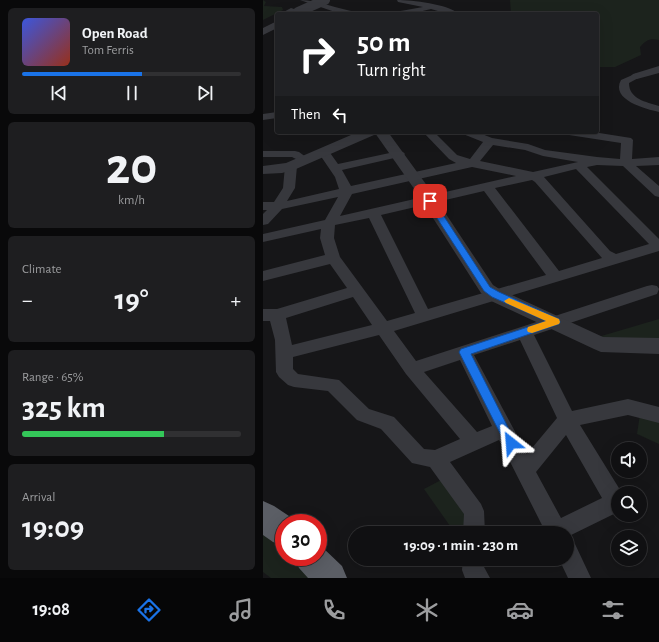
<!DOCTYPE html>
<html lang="en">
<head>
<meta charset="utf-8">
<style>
  :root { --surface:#101012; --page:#1e1e20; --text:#f1f3f6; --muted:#9c9d9f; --line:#303032; --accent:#1a73e8 }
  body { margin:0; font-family:"Alegreya Sans",sans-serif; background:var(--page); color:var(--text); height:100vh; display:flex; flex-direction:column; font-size:15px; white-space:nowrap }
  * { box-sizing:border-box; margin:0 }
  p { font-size:13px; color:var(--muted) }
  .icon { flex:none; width:22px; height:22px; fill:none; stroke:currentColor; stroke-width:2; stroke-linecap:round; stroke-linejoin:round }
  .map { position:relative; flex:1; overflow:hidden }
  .side { display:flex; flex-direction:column; gap:8px; padding:8px; background:#09090a; width:263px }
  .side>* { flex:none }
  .banner { position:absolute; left:12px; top:12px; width:324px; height:122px; border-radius:4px; box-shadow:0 4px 16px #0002,0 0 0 1px var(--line); background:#202124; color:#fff; overflow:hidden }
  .tools { position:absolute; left:348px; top:442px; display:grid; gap:8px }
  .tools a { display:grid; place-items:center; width:36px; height:36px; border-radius:50%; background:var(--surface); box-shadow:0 4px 16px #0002,0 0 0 1px var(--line); font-size:20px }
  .speed { position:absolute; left:12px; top:514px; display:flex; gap:8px; font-size:20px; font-weight:700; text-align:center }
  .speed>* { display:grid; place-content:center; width:52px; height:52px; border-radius:50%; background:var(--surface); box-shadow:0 4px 16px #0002,0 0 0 1px var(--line); line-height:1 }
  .speed .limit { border:6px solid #d22; background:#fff; color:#111 }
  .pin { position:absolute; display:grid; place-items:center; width:34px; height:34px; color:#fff; margin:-17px; border-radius:8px; box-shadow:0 2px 6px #0006 }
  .me { position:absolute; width:44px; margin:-22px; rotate:332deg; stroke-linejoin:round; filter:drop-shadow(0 0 3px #0008) }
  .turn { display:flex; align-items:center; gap:14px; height:84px; padding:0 16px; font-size:18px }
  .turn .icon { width:52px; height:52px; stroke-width:2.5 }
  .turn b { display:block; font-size:28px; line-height:34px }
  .then { display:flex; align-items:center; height:38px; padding:0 16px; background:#0003; gap:8px; font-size:15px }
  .big { font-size:30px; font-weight:700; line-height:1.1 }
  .side .tile { flex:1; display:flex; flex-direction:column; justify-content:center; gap:6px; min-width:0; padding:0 14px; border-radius:6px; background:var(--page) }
  .side .dial { align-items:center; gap:0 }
  .dial b { font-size:52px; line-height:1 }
  .song { display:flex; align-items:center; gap:12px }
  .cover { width:48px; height:48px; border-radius:6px; background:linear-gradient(135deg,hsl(230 70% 55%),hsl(10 70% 35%)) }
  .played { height:4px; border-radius:2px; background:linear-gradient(90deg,var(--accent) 55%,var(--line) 55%) }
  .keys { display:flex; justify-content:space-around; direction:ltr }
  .heat { display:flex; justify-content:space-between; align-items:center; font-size:22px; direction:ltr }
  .charge { height:6px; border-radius:3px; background:linear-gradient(90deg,#34c759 65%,var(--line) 0) }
  .trip { position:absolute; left:85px; top:526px; width:226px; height:40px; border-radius:20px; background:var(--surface); box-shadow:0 4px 16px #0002,0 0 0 1px var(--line); font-weight:700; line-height:40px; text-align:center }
  .menu { display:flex; height:64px; justify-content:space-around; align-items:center; background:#060607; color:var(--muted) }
  .menu .icon { width:28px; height:28px }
  .menu .current { color:var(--accent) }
  .menu b { font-size:18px; color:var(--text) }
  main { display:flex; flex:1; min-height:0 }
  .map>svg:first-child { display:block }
  .green { fill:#1c231d }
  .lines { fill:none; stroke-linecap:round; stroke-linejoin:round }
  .minor { fill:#37383d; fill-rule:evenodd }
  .tertiary { fill:#37383d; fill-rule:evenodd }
  .trunk { fill:#5b5e65; fill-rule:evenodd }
  .tertiary-bridge { stroke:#37383d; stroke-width:10 }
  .route { fill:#1a73e8; stroke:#114b97 }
  .slow { fill:#f59e0b }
</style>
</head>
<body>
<main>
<section class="side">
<div class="tile">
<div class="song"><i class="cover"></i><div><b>Open Road</b><p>Tom Ferris</p></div></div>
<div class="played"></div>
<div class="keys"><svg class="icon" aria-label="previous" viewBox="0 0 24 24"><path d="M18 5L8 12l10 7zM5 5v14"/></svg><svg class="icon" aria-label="pause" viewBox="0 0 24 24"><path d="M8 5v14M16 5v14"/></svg><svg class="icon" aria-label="next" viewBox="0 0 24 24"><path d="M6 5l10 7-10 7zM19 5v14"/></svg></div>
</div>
<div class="tile dial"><b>20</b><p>km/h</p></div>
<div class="tile"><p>Climate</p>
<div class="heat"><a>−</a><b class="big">19°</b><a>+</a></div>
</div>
<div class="tile"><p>Range · 65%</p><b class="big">325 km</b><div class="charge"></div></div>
<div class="tile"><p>Arrival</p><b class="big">19:09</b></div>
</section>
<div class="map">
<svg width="396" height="578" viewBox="0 0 396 578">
  <rect width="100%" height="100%" fill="#161618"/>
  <!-- green -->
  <g class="green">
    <polygon points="0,0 3,2 1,6 19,7 20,10 0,20"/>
    <path d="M 247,0 L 396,0 L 396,40 C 387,38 383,40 377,47 L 378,55 L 352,67 L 334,67 L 334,14 L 248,14 Z"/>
    <polygon points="396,319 396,341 335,337"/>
    <polygon points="377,414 396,419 396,444 374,434"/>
    <polygon points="180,479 204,514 199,533 192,533 161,489"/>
    <polygon points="0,526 21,545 21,557 34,557 51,578 8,578 0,572"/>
  </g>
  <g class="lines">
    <!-- minor -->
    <g class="minor">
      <path d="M 37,0 C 56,0 74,9 93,12 C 99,12 106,10 111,14 L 75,13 Z"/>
      <path d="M 134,0 C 149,0 185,4 196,14 L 185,14 L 168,9 L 147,14 L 131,14 L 132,12 L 160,7 L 135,2 Z"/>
      <path d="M 374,73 L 379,76 L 366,83 C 366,99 383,102 396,106 L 396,112 C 383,109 347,100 358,80 Z"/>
      <polygon points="14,112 14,118 0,120 0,114"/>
      <path d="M 160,132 L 171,132 L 194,155 L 207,159 L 220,142 L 200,134 L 199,132 L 214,132 L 229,138 L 265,144 L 282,150 L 334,157 L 357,159 L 358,143 L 306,135 L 301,132 L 330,132 L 368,138 L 370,140 L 369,159 L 396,157 L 396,165 L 373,166 L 396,186 L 396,197 L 392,196 L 360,166 L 334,165 L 324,167 L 396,239 L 396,251 L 131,331 L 153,361 L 384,286 L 389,285 L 394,286 L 396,289 L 394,294 L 271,335 L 309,411 L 365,399 L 396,407 L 396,423 L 365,415 L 317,425 L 359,493 L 355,493 L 355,512 L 304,537 L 304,533 L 283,533 L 236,440 L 187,462 L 218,504 L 221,511 L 222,533 L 200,533 L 201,514 L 167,467 L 149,463 L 118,429 L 94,420 L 65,391 L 31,387 L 25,385 L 16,377 L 13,372 L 12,340 L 7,321 L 0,321 L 0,309 L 14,309 L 84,288 L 67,264 L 0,281 L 0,271 L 62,255 L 57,238 L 58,229 L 0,242 L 0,234 L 62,220 L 75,197 L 19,209 L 5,224 L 0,225 L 0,214 L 4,210 L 0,210 L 0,202 L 11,202 L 20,188 L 22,166 L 24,163 L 32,163 L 34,166 L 32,188 L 24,201 L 76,189 L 72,177 L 55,152 L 57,150 L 65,150 L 75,164 L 136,151 L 140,152 L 142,154 L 140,156 L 79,170 L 88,186 L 193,163 L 186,159 ZM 230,145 L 262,150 L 280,156 L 315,162 L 270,172 L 217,161 ZM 209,167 L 253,176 L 77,216 L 89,194 ZM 313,169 L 386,244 L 353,254 L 347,251 L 281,177 ZM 269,180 L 272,182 L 339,258 L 296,271 L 232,188 ZM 221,191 L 283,275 L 165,309 L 118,215 ZM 106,218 L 152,313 L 124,321 L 77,257 L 71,238 L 72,225 ZM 90,297 L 109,325 L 29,345 L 23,318 ZM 116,335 L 143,374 L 197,439 L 172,450 L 161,449 L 131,417 L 106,409 L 76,380 L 35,374 L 30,369 L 30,357 ZM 257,340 L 294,418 L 264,454 L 211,355 ZM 197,360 L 229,426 L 214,432 L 161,372 ZM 303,435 L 339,498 L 298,518 L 273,472 Z"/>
      <polygon points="0,151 32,151 36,152 47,160 45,162 41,163 29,157 0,157"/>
      <polygon points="304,541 312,544 328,578 305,578 296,559 304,559"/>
      <polygon points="200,559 222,559 221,567 227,578 202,578 199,570"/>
    </g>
    <!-- tertiary -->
    <g class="tertiary">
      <polygon points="28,8 31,9 33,11 31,13 17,14"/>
      <polygon points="75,8 84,14 73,14 70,11"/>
      <polygon points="14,21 14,28 0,35 0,28"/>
      <polygon points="396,66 396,73 374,79 370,78 368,76 370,74"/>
      <polygon points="95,132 125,132 165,187 230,285 238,290 340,337 396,338 396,354 338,352 331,349 226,300 218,293 152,190 112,133 111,135 33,169 19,173 0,174 0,166 23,163"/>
    </g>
    <!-- trunk -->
    <g class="trunk">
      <polygon points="0,501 11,506 32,520 33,523 21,523 21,546 10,542 0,535"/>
      <polygon points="55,544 58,546 79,566 84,578 45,578 36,568 31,557 55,557"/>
    </g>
    <!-- tertiary-bridge -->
    <polyline class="tertiary-bridge" points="35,12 62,0"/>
  </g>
  <!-- route -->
  <polygon class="route" points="167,198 171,201 227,287 236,292 296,319 297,322 296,324 208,354 253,443 252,447 248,448 244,447 196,352 198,349 283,321 229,297 221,291 163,201"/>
  <!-- slow -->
  <polygon class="slow" points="246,298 296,319 297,322 296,324 269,333 265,332 264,330 265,327 283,321 243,303 241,301"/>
</svg>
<div class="tools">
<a><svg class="icon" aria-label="sound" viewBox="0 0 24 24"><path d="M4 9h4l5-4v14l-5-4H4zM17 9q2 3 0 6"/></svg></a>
<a><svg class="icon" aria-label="search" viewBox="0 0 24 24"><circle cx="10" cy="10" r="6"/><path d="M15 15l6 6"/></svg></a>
<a><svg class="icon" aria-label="layers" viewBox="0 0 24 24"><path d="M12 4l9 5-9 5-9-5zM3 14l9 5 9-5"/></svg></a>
</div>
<div class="speed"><div class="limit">30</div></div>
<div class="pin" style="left:167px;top:201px;background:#d93025"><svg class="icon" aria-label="arrive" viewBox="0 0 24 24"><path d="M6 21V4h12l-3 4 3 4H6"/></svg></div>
<svg class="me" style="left:248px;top:443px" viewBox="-20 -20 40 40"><path d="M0-17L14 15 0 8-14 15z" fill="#1a73e8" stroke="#fff" stroke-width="4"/></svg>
<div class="trip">19:09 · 1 min · 230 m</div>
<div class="banner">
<div class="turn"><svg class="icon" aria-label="right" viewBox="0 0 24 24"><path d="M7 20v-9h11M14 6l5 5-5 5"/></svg><div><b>50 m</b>Turn right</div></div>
<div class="then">Then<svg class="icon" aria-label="left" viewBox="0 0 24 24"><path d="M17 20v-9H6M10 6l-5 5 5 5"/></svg></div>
</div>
</div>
</main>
<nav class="menu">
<b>19:08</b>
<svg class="icon current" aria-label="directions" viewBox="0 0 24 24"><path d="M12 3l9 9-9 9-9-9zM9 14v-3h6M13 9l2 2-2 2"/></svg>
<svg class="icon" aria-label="music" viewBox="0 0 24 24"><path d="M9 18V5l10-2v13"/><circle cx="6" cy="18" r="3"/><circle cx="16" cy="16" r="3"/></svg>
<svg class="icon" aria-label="phone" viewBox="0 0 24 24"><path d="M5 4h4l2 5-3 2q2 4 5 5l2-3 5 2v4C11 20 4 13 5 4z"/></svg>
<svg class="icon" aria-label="climate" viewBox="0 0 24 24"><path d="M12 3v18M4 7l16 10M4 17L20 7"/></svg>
<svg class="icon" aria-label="car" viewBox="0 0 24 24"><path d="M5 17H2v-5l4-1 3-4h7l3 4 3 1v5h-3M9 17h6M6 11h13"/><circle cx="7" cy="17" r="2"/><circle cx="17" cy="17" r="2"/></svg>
<svg class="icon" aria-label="filters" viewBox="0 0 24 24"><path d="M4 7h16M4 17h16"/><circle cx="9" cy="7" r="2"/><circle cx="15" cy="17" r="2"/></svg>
</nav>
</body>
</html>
